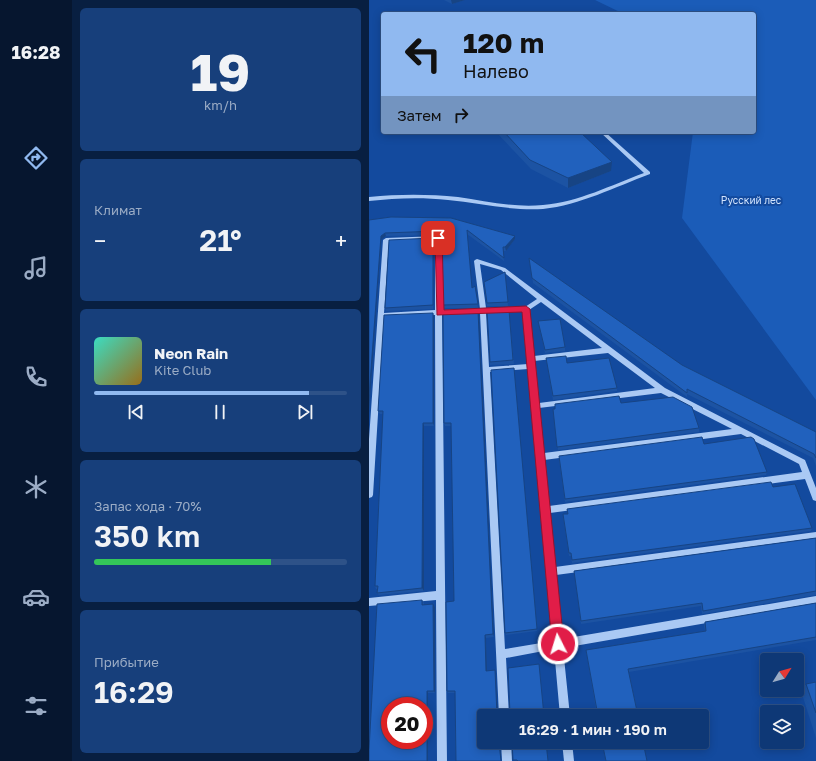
<!DOCTYPE html>
<html lang="ru">
<head>
<meta charset="utf-8">
<style>
  :root { --surface:#0e3876; --page:#173f7b; --text:#f1f3f6; --muted:#9bacc5; --line:#2e5288; --accent:#90b9f0 }
  body { margin:0; font-family:"Golos Text",sans-serif; background:var(--page); color:var(--text); height:100vh; display:flex; flex-direction:column; font-size:15px; white-space:nowrap }
  * { box-sizing:border-box; margin:0 }
  p { font-size:13px; color:var(--muted) }
  .icon { flex:none; width:22px; height:22px; fill:none; stroke:currentColor; stroke-width:2; stroke-linecap:round; stroke-linejoin:round }
  .map { position:relative; flex:1; overflow:hidden }
  .side { display:flex; flex-direction:column; gap:8px; padding:8px; background:#081f41; width:297px }
  .side>* { flex:none }
  .guide { position:absolute; left:12px; top:12px; width:375px; height:122px; border-radius:4px; box-shadow:0 2px 10px #0003,0 0 0 1px var(--line); background:#90b9f0; color:#111; overflow:hidden }
  .needle { width:26px; rotate:53deg }
  .tools { position:absolute; left:391px; top:653px; display:grid; gap:8px }
  .tools a { display:grid; place-items:center; width:44px; height:44px; border-radius:4px; background:var(--surface); box-shadow:0 2px 10px #0003,0 0 0 1px var(--line); font-size:20px }
  .speed { position:absolute; left:12px; top:697px; display:flex; gap:8px; font-size:20px; font-weight:700; text-align:center }
  .speed>* { display:grid; place-content:center; width:52px; height:52px; border-radius:50%; background:var(--surface); box-shadow:0 2px 10px #0003,0 0 0 1px var(--line); line-height:1 }
  .speed .limit { border:6px solid #d22; background:#fff; color:#111 }
  .pin { position:absolute; display:grid; place-items:center; width:34px; height:34px; color:#fff; margin:-17px; border-radius:8px; box-shadow:0 2px 6px #0006 }
  .me { position:absolute; width:44px; margin:-22px; rotate:355deg; stroke-linejoin:round; filter:drop-shadow(0 0 3px #0008) }
  .turn { display:flex; align-items:center; gap:14px; height:84px; padding:0 16px; font-size:18px }
  .turn .icon { width:52px; height:52px; stroke-width:2.5 }
  .turn b { display:block; font-size:28px; line-height:34px }
  .then { display:flex; align-items:center; height:38px; padding:0 16px; background:#0003; gap:8px; font-size:15px }
  .big { font-size:30px; font-weight:600; line-height:1.1 }
  .side .card { flex:1; display:flex; flex-direction:column; justify-content:center; gap:6px; min-width:0; padding:0 14px; border-radius:6px; background:var(--page) }
  .side .dial { align-items:center; gap:0 }
  .dial b { font-size:52px; line-height:1 }
  .song { display:flex; align-items:center; gap:12px }
  .cover { width:48px; height:48px; border-radius:6px; background:linear-gradient(135deg,hsl(170 70% 55%),hsl(40 70% 35%)) }
  .played { height:4px; border-radius:2px; background:linear-gradient(90deg,var(--accent) 85%,var(--line) 85%) }
  .keys { display:flex; justify-content:space-around; direction:ltr }
  .heat { display:flex; justify-content:space-between; align-items:center; font-size:22px; direction:ltr }
  .charge { height:6px; border-radius:3px; background:linear-gradient(90deg,#34c759 70%,var(--line) 0) }
  .trip { position:absolute; left:108px; top:709px; width:232px; height:40px; border-radius:4px; background:var(--surface); box-shadow:0 2px 10px #0003,0 0 0 1px var(--line); font-weight:600; line-height:40px; text-align:center }
  main { display:flex; flex:1; min-height:0 }
  .tab-bar { display:flex; flex-direction:column; width:72px; justify-content:space-around; align-items:center; background:#06162f; color:var(--muted) }
  .tab-bar .icon { width:28px; height:28px }
  .tab-bar .selected { color:var(--accent) }
  .tab-bar b { font-size:18px; color:var(--text) }
  .map>svg:first-child { display:block }
  .green { fill:#1b5cb8 }
  .lines { fill:none; stroke-linecap:round; stroke-linejoin:round }
  .minor { fill:#aac9f4; fill-rule:evenodd }
  .wall { fill:#1c53a3 }
  .shaded-wall { fill:#174484 }
  .building { fill:#2161bd; stroke:#174484; fill-rule:evenodd }
  .route { fill:#e11d48; stroke:#92132f }
  .labels { text-anchor:middle; stroke-width:4; stroke-linejoin:round; paint-order:stroke }
  .far-park-label { font-size:10px; fill:#d2e4fe; stroke:#134a9e }
</style>
</head>
<body>
<main>
<nav class="tab-bar">
<b>16:28</b>
<svg class="icon selected" aria-label="directions" viewBox="0 0 24 24"><path d="M12 3l9 9-9 9-9-9zM9 14v-3h6M13 9l2 2-2 2"/></svg>
<svg class="icon" aria-label="music" viewBox="0 0 24 24"><path d="M9 18V5l10-2v13"/><circle cx="6" cy="18" r="3"/><circle cx="16" cy="16" r="3"/></svg>
<svg class="icon" aria-label="phone" viewBox="0 0 24 24"><path d="M5 4h4l2 5-3 2q2 4 5 5l2-3 5 2v4C11 20 4 13 5 4z"/></svg>
<svg class="icon" aria-label="climate" viewBox="0 0 24 24"><path d="M12 3v18M4 7l16 10M4 17L20 7"/></svg>
<svg class="icon" aria-label="car" viewBox="0 0 24 24"><path d="M5 17H2v-5l4-1 3-4h7l3 4 3 1v5h-3M9 17h6M6 11h13"/><circle cx="7" cy="17" r="2"/><circle cx="17" cy="17" r="2"/></svg>
<svg class="icon" aria-label="filters" viewBox="0 0 24 24"><path d="M4 7h16M4 17h16"/><circle cx="9" cy="7" r="2"/><circle cx="15" cy="17" r="2"/></svg>
</nav>
<section class="side">
<div class="card dial"><b>19</b><p>km/h</p></div>
<div class="card"><p>Климат</p>
<div class="heat"><a>−</a><b class="big">21°</b><a>+</a></div>
</div>
<div class="card">
<div class="song"><i class="cover"></i><div><b>Neon Rain</b><p>Kite Club</p></div></div>
<div class="played"></div>
<div class="keys"><svg class="icon" aria-label="previous" viewBox="0 0 24 24"><path d="M18 5L8 12l10 7zM5 5v14"/></svg><svg class="icon" aria-label="pause" viewBox="0 0 24 24"><path d="M8 5v14M16 5v14"/></svg><svg class="icon" aria-label="next" viewBox="0 0 24 24"><path d="M6 5l10 7-10 7zM19 5v14"/></svg></div>
</div>
<div class="card"><p>Запас хода · 70%</p><b class="big">350 km</b><div class="charge"></div></div>
<div class="card"><p>Прибытие</p><b class="big">16:29</b></div>
</section>
<div class="map">
<svg width="447" height="761" viewBox="0 0 447 761">
  <rect width="100%" height="100%" fill="#134a9e"/>
  <!-- green -->
  <polygon class="green" points="226,0 447,0 447,400 313,218 324,132 385,132 385,14 255,14"/>
  <g class="lines">
    <!-- minor -->
    <g class="minor">
      <path d="M 231,132 L 236,132 L 281,172 L 281,174 C 246,187 211,205 174,209 C 142,211 111,203 79,200 C 53,197 26,198 0,201 L 0,197 C 30,194 59,194 89,197 C 117,201 145,208 174,205 C 210,202 242,185 275,173 Z"/>
      <path d="M 69,236 L 72,238 L 73,310 L 111,309 L 105,261 L 106,260 L 108,259 L 136,268 L 296,388 L 436,460 L 447,488 L 447,501 L 444,500 L 436,479 L 181,513 L 186,567 L 447,532 L 447,540 L 187,575 L 193,639 L 447,596 L 447,604 L 194,648 L 201,716 L 191,716 L 185,649 L 137,658 L 140,716 L 130,716 L 111,313 L 73,315 L 78,761 L 68,761 L 67,600 L 0,606 L 0,598 L 67,591 L 66,315 L 15,317 L 4,495 L 3,497 L 0,498 L 0,439 L 14,240 L 17,238 ZM 66,240 L 66,310 L 15,313 L 20,242 ZM 111,264 L 132,270 L 168,299 L 156,307 L 117,308 ZM 172,302 L 233,348 L 165,356 L 160,310 ZM 154,311 L 159,364 L 120,367 L 117,313 ZM 239,353 L 286,388 L 170,403 L 165,361 ZM 159,369 L 184,641 L 136,649 L 121,372 ZM 292,393 L 363,429 L 175,453 L 170,408 ZM 372,434 L 430,464 L 433,472 L 180,506 L 175,460 Z"/>
      <polygon points="132,742 142,742 143,761 133,761"/>
      <polygon points="193,742 203,742 205,761 195,761"/>
    </g>
  </g>
  <!-- wall -->
  <g class="wall">
    <polygon points="75,0 96,0 83,4"/>
    <polygon points="127,132 211,132 242,171 199,188 162,169"/>
    <polygon points="0,220 146,236 146,239 137,251 134,251 135,261 98,234 103,287 106,286 109,308 74,308 74,305 73,237 70,235 17,236 12,240 0,413"/>
    <polygon points="64,242 64,309 17,311 16,308"/>
    <polygon points="161,262 313,365 447,432 447,466 444,458 318,394 318,397 164,283"/>
    <polygon points="136,272 139,306 118,306 115,282"/>
    <polygon points="140,310 145,364 121,365 121,362"/>
    <polygon points="109,311 125,637 117,638 118,671 126,672 129,715 175,716 115,742 131,742 132,761 87,761 86,693 79,693 78,691 85,601 82,426 76,426 75,423"/>
    <polygon points="65,317 65,426 55,426 55,591 10,595 8,593 8,589 7,589 6,586 14,414 11,414 9,411"/>
    <polygon points="169,321 196,347 196,351 176,353"/>
    <polygon points="177,358 198,363 248,388 248,391 184,400"/>
    <polygon points="145,368 168,631 137,635 136,633"/>
    <polygon points="252,403 330,428 330,432 189,450 184,409 186,409 186,404"/>
    <polygon points="335,444 398,472 397,475 196,502 190,460"/>
    <polygon points="404,487 443,528 442,531 203,563 202,556 200,556 194,517 198,514 198,509"/>
    <polygon points="447,538 447,595 333,614 332,606 212,624 205,571"/>
    <polygon points="53,600 55,603 55,605 64,604 66,607 66,693 59,693 59,761"/>
    <polygon points="447,603 447,640 260,672 269,716 228,716 217,650 336,631 335,625 336,622"/>
    <polygon points="447,682 447,738 432,691 437,684"/>
  </g>
  <!-- shaded-wall -->
  <g class="shaded-wall">
    <polygon points="82,0 96,0 83,4"/>
    <polygon points="243,162 242,171 199,188 199,178"/>
    <polygon points="16,233 17,236 12,240 0,413 0,396 12,236"/>
    <polygon points="146,236 146,239 137,251 136,247"/>
    <polygon points="109,311 110,315 125,637 124,634"/>
    <polygon points="64,313 65,317 65,426 64,423"/>
    <polygon points="54,423 55,426 55,591 53,588"/>
    <polygon points="64,604 66,607 66,693 65,691"/>
    <polygon points="116,635 117,638 118,674 117,671"/>
    <polygon points="126,670 126,672 129,716 128,715"/>
    <polygon points="58,691 59,693 59,761 58,761"/>
  </g>
  <!-- building -->
  <g class="building">
    <polygon points="135,132 211,132 243,162 199,178 161,160"/>
    <polygon points="22,217 82,218 146,236 136,247 134,247 135,258 98,230 103,288 106,286 109,304 74,305 73,235 69,231 16,233 12,236 0,396 0,220"/>
    <polygon points="64,238 64,305 16,308 20,240"/>
    <polygon points="160,258 313,365 447,432 447,458 445,454 318,389 318,393 163,278"/>
    <polygon points="136,272 139,302 118,303 115,282"/>
    <polygon points="140,310 144,360 121,362 118,311"/>
    <polygon points="109,311 124,634 116,635 117,671 126,670 128,715 139,715 141,714 139,668 170,664 175,716 115,716 115,742 130,742 132,761 87,761 86,691 78,691 77,602 85,601 82,423 75,423 74,313"/>
    <polygon points="64,313 64,423 54,423 53,588 8,593 9,586 6,586 14,411 9,411 15,315"/>
    <polygon points="191,319 196,347 176,350 169,321"/>
    <polygon points="197,356 198,363 240,358 248,388 184,396 177,358"/>
    <polygon points="145,368 168,629 136,633 122,370"/>
    <polygon points="250,396 252,403 304,397 323,407 330,428 188,447 184,409 186,409 186,404"/>
    <polygon points="333,437 335,444 382,437 385,439 398,472 196,499 190,456"/>
    <polygon points="402,482 404,487 426,484 443,528 203,560 202,553 200,553 194,514 199,514 198,509"/>
    <polygon points="447,538 447,591 334,611 333,603 212,621 205,571"/>
    <path d="M 53,600 L 53,605 L 64,604 L 65,691 L 58,691 L 58,761 L 0,761 L 0,750 L 8,604 ZM 21,706 L 55,706 L 55,740 L 21,740 Z"/>
    <polygon points="447,603 447,637 259,669 269,716 229,716 217,650 337,631 336,622"/>
    <polygon points="447,682 447,713 437,684"/>
    <polygon points="143,742 177,742 179,761 149,761 148,760 144,760"/>
    <polygon points="233,742 274,742 278,761 237,761"/>
  </g>
  <!-- route -->
  <polygon class="route" points="69,235 73,238 75,310 157,306 161,309 195,644 193,649 189,650 185,649 183,644 153,312 68,315 66,238"/>
  <g class="labels">
    <!-- far-park labels -->
    <g class="far-park-label">
      <text x="382" y="204">Русский лес</text>
    </g>
  </g>
</svg>
<div class="tools">
<a><svg class="needle" viewBox="-14 -14 28 28"><path d="M0-13l5 13h-10z" fill="#e53935"/><path d="M0 13l5-13h-10z" fill="#9bacc5"/></svg></a>
<a><svg class="icon" aria-label="layers" viewBox="0 0 24 24"><path d="M12 4l9 5-9 5-9-5zM3 14l9 5 9-5"/></svg></a>
</div>
<div class="speed"><div class="limit">20</div></div>
<div class="pin" style="left:69px;top:238px;background:#d93025"><svg class="icon" aria-label="arrive" viewBox="0 0 24 24"><path d="M6 21V4h12l-3 4 3 4H6"/></svg></div>
<svg class="me" style="left:189px;top:644px" viewBox="-20 -20 40 40"><circle r="17" fill="#e11d48" stroke="#fff" stroke-width="3"/><path d="M0-11L8 9 0 5-8 9z" fill="#fff"/></svg>
<div class="trip">16:29 · 1 мин · 190 m</div>
<div class="guide">
<div class="turn"><svg class="icon" aria-label="left" viewBox="0 0 24 24"><path d="M17 20v-9H6M10 6l-5 5 5 5"/></svg><div><b>120 m</b>Налево</div></div>
<div class="then">Затем<svg class="icon" aria-label="right" viewBox="0 0 24 24"><path d="M7 20v-9h11M14 6l5 5-5 5"/></svg></div>
</div>
</div>
</main>
</body>
</html>
